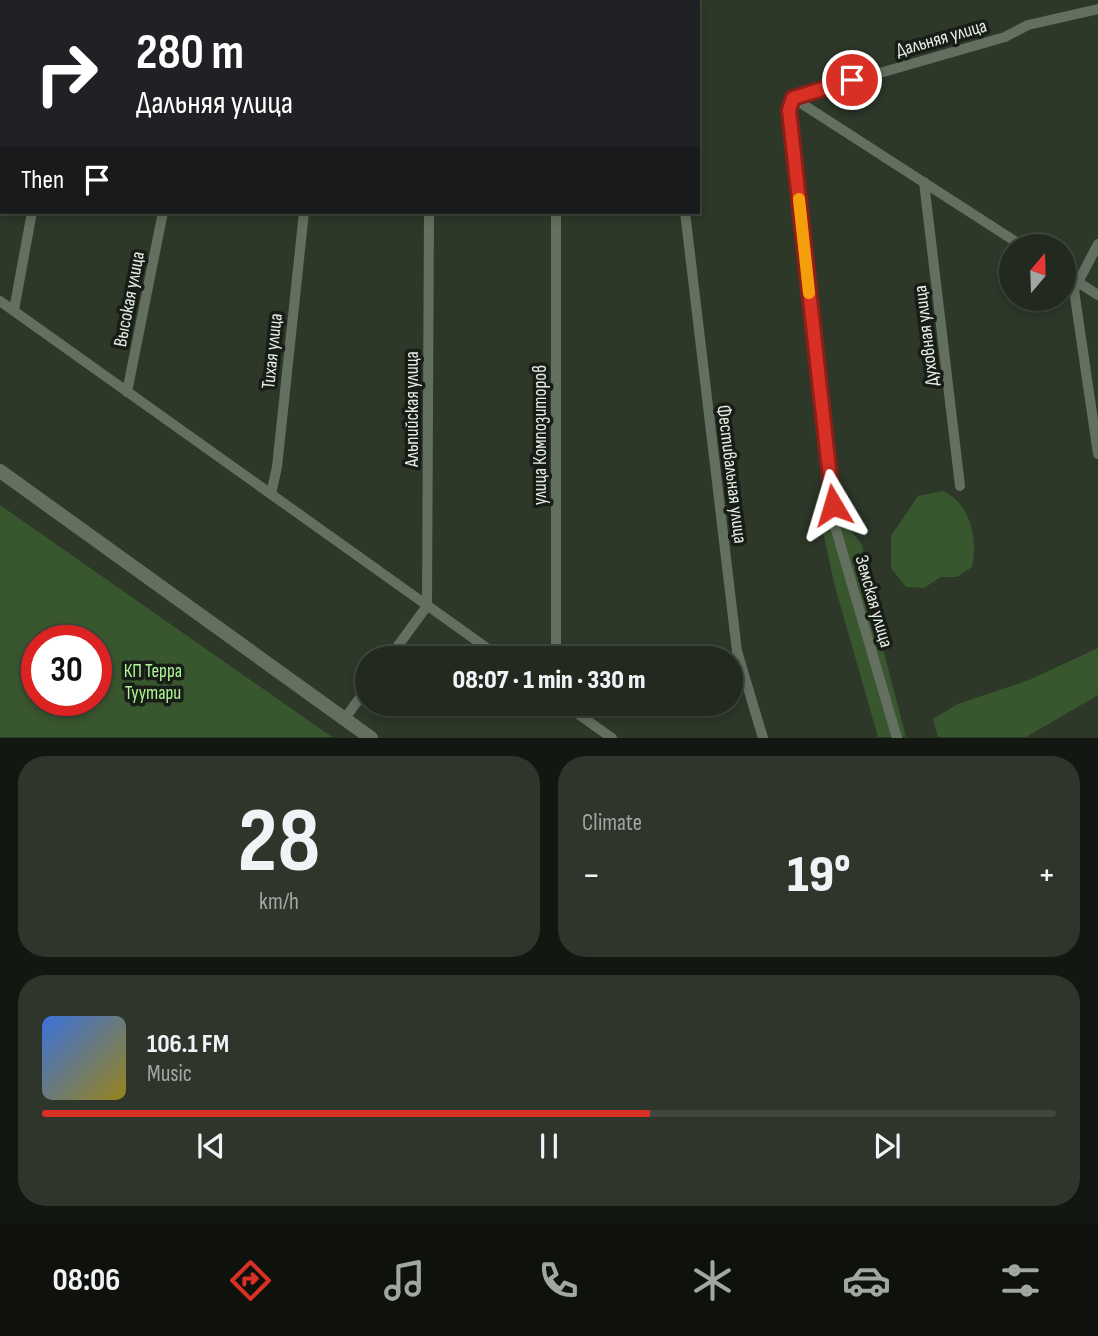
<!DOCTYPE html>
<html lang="en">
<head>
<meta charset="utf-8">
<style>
  :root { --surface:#222a1f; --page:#2e362c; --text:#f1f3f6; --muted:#a2a7a4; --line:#3f463d; --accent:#d93025 }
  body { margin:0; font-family:"Sofia Sans Condensed",sans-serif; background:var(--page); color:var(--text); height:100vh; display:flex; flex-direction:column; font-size:26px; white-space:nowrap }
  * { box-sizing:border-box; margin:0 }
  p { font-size:23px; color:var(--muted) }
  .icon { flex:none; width:38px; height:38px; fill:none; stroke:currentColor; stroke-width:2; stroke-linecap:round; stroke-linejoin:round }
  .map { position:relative; height:738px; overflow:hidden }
  .drawer { display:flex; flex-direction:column; gap:18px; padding:18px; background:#131711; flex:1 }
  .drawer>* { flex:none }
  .top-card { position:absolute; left:0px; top:0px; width:700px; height:214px; box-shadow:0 4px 10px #0003,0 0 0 2px var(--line); background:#202124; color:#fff; overflow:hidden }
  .needle { width:46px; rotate:19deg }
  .fabs { position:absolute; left:999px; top:234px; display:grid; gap:14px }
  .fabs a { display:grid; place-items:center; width:77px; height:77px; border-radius:50%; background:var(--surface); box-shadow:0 4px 10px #0003,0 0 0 2px var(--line); font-size:35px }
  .speed { position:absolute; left:21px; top:625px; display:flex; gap:14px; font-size:35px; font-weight:700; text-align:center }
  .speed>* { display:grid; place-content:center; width:91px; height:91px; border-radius:50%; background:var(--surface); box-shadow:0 4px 10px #0003,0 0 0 2px var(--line); line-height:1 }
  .speed .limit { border:10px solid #d22; background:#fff; color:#111 }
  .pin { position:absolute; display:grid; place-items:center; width:60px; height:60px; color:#fff; margin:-30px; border:4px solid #fff; border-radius:50%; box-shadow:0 2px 7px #0007 }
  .me { position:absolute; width:77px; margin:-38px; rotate:353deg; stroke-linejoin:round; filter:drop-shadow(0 0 5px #0008) }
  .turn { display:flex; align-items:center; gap:24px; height:147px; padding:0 21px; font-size:32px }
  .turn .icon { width:91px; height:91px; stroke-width:2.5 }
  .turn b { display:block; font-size:49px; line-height:60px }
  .then { display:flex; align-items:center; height:66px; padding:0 21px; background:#0003; gap:14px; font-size:26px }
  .big { font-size:52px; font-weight:800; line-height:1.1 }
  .drawer .card { flex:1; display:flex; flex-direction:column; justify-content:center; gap:10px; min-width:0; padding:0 24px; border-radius:28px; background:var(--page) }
  .drawer .dial { align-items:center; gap:0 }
  .dial b { font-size:91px; line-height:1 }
  .song { display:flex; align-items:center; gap:21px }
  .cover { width:84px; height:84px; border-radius:10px; background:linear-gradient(135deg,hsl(220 70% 55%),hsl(50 70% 35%)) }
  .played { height:7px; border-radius:4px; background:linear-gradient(90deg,var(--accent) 60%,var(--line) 60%) }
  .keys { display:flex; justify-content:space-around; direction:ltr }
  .heat { display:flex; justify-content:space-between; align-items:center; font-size:38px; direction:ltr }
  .drawer .tiles { flex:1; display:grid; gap:18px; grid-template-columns:1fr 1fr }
  .card:last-child { grid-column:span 2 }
  .trip { position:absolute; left:355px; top:646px; width:388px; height:70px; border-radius:35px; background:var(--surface); box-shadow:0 4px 10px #0003,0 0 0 2px var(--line); font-weight:800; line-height:70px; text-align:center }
  .menu { display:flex; height:112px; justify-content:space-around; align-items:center; background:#0e110c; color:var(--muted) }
  .menu .icon { width:49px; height:49px }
  .menu .selected { color:var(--accent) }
  .menu b { font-size:32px; color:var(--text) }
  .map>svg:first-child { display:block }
  .green { fill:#39572f; fill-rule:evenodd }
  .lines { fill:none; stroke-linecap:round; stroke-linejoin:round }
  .street { stroke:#636f5f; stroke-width:10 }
  .secondary { stroke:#636f5f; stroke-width:14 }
  .route-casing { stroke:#8d1f18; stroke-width:18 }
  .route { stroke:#d93025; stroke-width:12 }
  .slow { stroke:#f59e0b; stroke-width:12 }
  .labels { text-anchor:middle; stroke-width:7; stroke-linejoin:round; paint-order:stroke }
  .street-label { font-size:19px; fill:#e7eee5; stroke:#181d17 }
  .park-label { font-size:19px; fill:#aef696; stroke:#181d17 }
</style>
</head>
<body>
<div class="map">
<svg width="1098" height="738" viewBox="0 0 1098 738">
  <rect width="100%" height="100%" fill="#2d3829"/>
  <!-- green -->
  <g class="green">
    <path d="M 943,491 C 971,504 978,539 972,567 L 957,577 L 941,577 L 924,588 L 906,587 L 891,568 L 891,536 L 918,496 Z"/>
    <path d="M 0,505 L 332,737 L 0,737 ZM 37,640 L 96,640 L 96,700 L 37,700 Z"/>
    <polygon points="832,513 842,518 862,545 884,653 906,737 878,737 834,583 820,518"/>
    <polygon points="1098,648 1098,695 1026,737 938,737 933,719 958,704 1029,680"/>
  </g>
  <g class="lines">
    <!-- street -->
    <g class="street">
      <polyline points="556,0 556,2"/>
      <polyline points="71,2 72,0"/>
      <polyline points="199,2 200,0"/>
      <polyline points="324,2 324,0"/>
      <polyline points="431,2 431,0"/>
      <polyline points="793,98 789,109 836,530 897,738"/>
      <polyline points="793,98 1005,37 1028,25 1098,9"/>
      <polyline points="793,98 1024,247"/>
      <polyline points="924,182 960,486"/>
      <polyline points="556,212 556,658"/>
      <polyline points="685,212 737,651 763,738"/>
      <polyline points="1098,244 1074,290 1098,454"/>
      <polyline points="1064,273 1098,295"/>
      <polyline points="0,301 501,658"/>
      <polyline points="14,310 32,212"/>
      <polyline points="127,392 163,212"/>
      <polyline points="271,494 277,467 304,212"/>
      <polyline points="427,606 429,212"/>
      <polyline points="389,658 427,606"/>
      <polyline points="564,704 612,738"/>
      <polyline points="345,718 368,687"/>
    </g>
    <!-- secondary -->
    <polyline class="secondary" points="0,471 371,738"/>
  </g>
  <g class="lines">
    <!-- route casing -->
    <g class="route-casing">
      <polyline id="route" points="833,505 789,110 793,98 852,80"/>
    </g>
    <!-- route -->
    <use href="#route" class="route"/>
    <!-- slow -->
    <polyline class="slow" points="799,199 809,293"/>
  </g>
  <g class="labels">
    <!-- street labels -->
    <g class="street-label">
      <text transform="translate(941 37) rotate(-16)" y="7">Дальняя улица</text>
      <text transform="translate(128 299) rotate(-79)" y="7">Высокая улица</text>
      <text transform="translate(925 336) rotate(-97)" y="7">Духовная улица</text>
      <text transform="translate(271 351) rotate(-84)" y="7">Тихая улица</text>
      <text transform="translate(411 409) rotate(-90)" y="7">Альпийская улица</text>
      <text transform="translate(539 435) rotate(-90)" y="7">улица Композиторов</text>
      <text transform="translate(733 474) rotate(83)" y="7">Фестивальная улица</text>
      <text transform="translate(875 601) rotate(74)" y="7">Земская улица</text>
    </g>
    <!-- park labels -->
    <g class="park-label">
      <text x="153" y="677">КП Терра<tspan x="153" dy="22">Туутари</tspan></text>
    </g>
  </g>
</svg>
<div class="fabs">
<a><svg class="needle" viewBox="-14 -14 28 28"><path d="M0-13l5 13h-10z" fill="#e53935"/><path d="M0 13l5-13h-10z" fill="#a2a7a4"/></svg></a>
</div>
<div class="speed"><div class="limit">30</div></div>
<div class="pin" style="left:852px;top:80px;background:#d93025"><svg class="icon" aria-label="arrive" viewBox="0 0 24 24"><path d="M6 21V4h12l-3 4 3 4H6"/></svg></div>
<svg class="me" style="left:833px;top:505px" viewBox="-20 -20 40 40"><path d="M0-17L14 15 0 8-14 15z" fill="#d93025" stroke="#fff" stroke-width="4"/></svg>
<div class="trip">08:07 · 1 min · 330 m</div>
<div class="top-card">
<div class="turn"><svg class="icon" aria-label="right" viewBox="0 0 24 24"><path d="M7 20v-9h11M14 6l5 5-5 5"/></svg><div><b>280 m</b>Дальняя улица</div></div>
<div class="then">Then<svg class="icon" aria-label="arrive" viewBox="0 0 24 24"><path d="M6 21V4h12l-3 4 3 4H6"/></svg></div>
</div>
</div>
<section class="drawer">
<div class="tiles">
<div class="card dial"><b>28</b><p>km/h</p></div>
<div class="card"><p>Climate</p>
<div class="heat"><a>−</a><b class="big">19°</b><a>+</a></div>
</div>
<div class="card">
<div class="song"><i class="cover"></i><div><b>106.1 FM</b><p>Music</p></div></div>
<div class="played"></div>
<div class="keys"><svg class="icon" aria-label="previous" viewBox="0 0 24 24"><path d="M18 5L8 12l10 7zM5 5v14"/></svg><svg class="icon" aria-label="pause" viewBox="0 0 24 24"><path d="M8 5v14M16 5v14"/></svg><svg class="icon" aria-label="next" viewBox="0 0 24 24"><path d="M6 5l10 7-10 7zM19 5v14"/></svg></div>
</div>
</div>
</section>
<nav class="menu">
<b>08:06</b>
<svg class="icon selected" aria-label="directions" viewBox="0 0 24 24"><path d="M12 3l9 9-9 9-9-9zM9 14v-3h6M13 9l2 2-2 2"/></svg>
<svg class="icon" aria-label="music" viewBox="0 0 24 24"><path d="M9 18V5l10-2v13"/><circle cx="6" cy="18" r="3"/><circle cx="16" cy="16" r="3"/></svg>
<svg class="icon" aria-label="phone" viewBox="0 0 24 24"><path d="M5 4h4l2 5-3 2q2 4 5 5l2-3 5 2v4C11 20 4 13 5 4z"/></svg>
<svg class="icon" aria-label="climate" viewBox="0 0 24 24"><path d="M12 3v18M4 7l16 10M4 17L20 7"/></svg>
<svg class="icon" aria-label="car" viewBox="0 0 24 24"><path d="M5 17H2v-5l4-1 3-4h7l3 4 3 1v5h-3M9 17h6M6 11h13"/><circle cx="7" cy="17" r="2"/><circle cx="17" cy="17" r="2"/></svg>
<svg class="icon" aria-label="filters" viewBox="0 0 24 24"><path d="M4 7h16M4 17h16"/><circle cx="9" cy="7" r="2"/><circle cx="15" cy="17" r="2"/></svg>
</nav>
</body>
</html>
